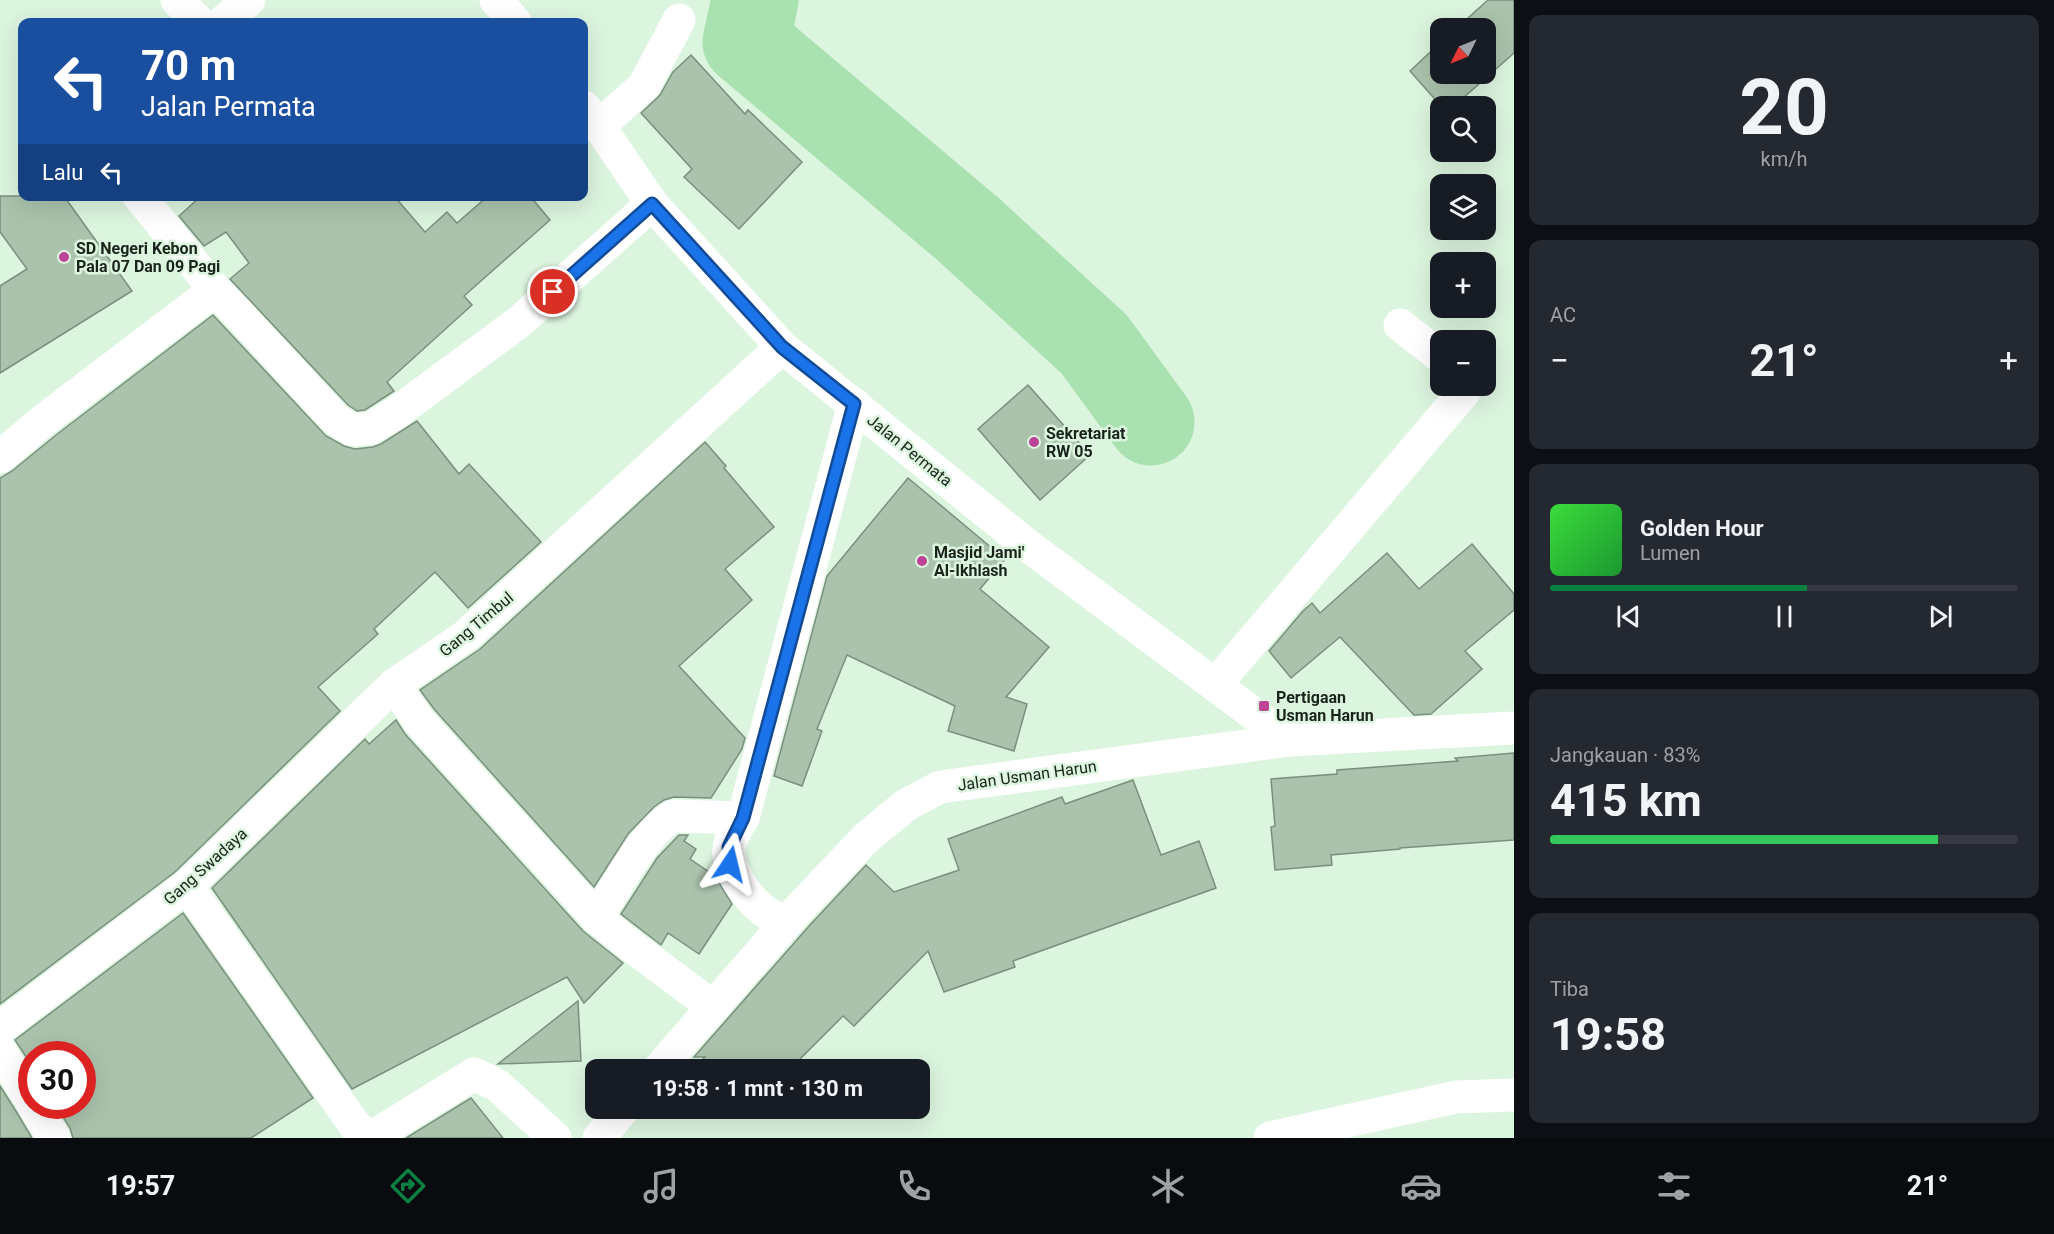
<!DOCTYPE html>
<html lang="id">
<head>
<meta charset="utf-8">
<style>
  :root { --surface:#171b24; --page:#242831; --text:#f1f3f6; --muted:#9ea1a6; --line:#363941; --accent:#0b8043 }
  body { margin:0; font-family:Roboto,sans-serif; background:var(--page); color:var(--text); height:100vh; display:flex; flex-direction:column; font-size:22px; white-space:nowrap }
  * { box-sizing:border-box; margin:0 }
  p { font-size:20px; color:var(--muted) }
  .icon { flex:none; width:33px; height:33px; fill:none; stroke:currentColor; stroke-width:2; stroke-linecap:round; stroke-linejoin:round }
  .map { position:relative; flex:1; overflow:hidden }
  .sheet { display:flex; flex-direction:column; gap:15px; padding:15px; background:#0d0f14; width:540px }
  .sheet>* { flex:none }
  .guide { position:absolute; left:18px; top:18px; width:570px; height:183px; border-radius:12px; box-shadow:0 6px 24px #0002; background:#1a4fa0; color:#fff; overflow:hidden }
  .needle { width:39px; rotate:227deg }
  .fabs { position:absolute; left:1430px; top:18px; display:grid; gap:12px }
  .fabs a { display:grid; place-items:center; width:66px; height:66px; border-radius:12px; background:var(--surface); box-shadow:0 6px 24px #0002; font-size:30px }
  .speed { position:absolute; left:18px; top:1041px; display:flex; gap:12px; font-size:30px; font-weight:700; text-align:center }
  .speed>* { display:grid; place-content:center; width:78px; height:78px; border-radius:50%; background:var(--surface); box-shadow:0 6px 24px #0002; line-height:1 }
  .speed .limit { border:9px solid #d22; background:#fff; color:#111 }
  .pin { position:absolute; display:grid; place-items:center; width:51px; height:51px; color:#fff; margin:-26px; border:3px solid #fff; border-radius:50%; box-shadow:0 2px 6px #0007 }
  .me { position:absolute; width:66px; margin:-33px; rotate:10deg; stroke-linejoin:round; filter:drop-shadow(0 0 4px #0008) }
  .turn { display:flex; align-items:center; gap:21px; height:126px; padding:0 24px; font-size:27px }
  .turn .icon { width:78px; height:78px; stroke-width:2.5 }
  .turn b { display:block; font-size:42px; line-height:51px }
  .then { display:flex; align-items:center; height:57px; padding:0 24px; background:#0003; gap:12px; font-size:22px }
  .big { font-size:45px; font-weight:700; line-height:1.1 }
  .sheet .card { flex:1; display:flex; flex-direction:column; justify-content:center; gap:9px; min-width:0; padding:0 21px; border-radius:12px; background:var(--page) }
  .sheet .dial { align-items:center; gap:0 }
  .dial b { font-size:78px; line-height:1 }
  .song { display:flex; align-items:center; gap:18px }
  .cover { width:72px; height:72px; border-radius:9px; background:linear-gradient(135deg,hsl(120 70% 55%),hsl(130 70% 35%)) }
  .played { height:6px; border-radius:3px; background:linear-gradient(90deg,var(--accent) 55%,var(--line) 55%) }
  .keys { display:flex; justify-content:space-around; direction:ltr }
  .heat { display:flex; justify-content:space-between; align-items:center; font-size:33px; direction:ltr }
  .charge { height:9px; border-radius:4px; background:linear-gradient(90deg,#34c759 83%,var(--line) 0) }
  .trip { position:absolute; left:585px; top:1059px; width:345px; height:60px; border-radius:12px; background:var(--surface); box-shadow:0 6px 24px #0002; font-weight:700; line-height:60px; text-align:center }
  .dock { display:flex; height:96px; justify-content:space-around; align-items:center; background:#090b0e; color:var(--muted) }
  .dock .icon { width:42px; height:42px }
  .dock .selected { color:var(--accent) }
  .dock b { font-size:27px; color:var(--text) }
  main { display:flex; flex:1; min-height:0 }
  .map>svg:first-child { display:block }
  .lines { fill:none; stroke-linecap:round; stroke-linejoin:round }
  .river { stroke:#a9e1b0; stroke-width:87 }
  .building { fill:#abc3ad; stroke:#7a907c; stroke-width:1.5 }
  .minor { stroke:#fff; stroke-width:33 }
  .highway { stroke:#fff; stroke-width:33 }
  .route-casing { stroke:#114b97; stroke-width:15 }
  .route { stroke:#1a73e8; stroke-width:10 }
  .poi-dot { fill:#bd4397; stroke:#dcf5df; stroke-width:2 }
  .labels { text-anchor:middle; stroke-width:5; stroke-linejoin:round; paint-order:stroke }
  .poi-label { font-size:16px; font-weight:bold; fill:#1a231b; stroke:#dcf5df; text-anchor:start }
  .street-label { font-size:16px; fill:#1a231b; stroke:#dcf5df }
</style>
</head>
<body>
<main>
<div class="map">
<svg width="1514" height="1138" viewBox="0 0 1514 1138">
  <rect width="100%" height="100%" fill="#dcf5df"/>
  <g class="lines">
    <!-- river -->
    <polyline class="river" points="755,0 746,42 968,229 1094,344 1151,422"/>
  </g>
  <!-- building -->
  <g class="building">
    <polygon points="1488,0 1514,0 1514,53 1454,106 1441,106 1410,71 1440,43 1440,74 1485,74 1485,28 1457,28"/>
    <polygon points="691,55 745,114 748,110 802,162 739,229 684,177 692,169 641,113 660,95 673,72"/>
    <polygon points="0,196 64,196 132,291 0,373 0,286 27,269 0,232"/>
    <polygon points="201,196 394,196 425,232 447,212 457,223 488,196 530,196 550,220 464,296 472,305 387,382 394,391 365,410 357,411 348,405 230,279 249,263 226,232 204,246 179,216"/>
    <polygon points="213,315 326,436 344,446 355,449 373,447 381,444 417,421 459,474 469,464 541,542 468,608 435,572 374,629 378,634 318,687 340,711 175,872 0,1004 0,478 12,471 56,435"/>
    <polygon points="1028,385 1090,455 1040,500 978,429"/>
    <polygon points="705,442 726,466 724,468 774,527 725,569 752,600 679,666 745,738 742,749 711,798 674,797 664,800 654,807 628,834 594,887 434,709 420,690 480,649"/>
    <polygon points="908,478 1005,559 980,589 1049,647 1006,697 1027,704 1014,751 948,731 955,706 847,655 817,729 822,731 802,786 774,776 827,576"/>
    <polygon points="1472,544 1514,594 1514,610 1465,651 1482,669 1431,714 1414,715 1340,637 1291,678 1269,651 1303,611 1312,603 1320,613 1387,553 1419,589"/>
    <polygon points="396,720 405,734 583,931 623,963 584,1003 567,977 352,1089 212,888 365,739 369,744"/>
    <polygon points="1514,753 1514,840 1400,848 1400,849 1331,855 1332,865 1275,870 1271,827 1275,826 1271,779 1337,774 1337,770 1458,761 1455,758"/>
    <polygon points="1133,780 1161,855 1199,841 1216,888 1013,961 1015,967 944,992 928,951 854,1026 843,1016 789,1070 692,1070 705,1057 694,1057 809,926 866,865 894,892 959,870 948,839 1062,797 1065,804"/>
    <polygon points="679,835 688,835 684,841 696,849 690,859 715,876 732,904 699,954 668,933 661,945 621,914 657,858"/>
    <polygon points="183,913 313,1098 251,1138 73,1138 70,1128 56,1106 82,1106 82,1054 32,1054 32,1066 15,1040"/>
    <polygon points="578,1001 581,1061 498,1064"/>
    <polygon points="0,1086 17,1113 32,1138 0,1138"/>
    <polygon points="471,1098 503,1138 406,1138"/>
  </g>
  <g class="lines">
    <!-- minor -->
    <g class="minor">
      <polyline points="177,0 199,22"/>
      <polyline points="496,0 515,22"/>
      <polyline points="223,22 249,0"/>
      <polyline points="584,107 599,126 652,204 782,347 1027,545 1289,740"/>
      <polyline points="599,126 644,86 679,20"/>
      <polyline points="139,196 215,290 243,319 336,420 353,430 371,428 396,413 519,322 652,204"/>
      <polyline points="1400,325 1440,356"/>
      <polyline points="0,457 44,420 215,290"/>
      <polyline points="1215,685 1464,392 1464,386"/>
      <polyline points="187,886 356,1127 366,1135 377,1134 474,1074 497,1085 555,1138"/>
      <path d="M 597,918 C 613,892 648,827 674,816 L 743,818"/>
      <path d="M 789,919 C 785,919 779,919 775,917 C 754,909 726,872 729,848 C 730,838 738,827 743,818 L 854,404"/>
      <polyline points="712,1006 630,945 597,918 419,721 394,685 467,635 782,347"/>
      <polyline points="0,1028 187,886 394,685"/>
      <polyline points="0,1051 32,1102"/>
      <polyline points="658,1070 795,913 866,838 906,805 940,787 1289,740 1514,728"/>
      <polyline points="34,1106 54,1138"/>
      <polyline points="599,1138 624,1108"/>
    </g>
    <!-- highway -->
    <polyline class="highway" points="1270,1138 1456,1097 1514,1095"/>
  </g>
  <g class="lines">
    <!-- route casing -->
    <g class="route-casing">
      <polyline id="route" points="553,292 652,204 782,347 854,404 743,818 729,847 730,864"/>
    </g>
    <!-- route -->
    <use href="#route" class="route"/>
  </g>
  <!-- markers -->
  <g class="poi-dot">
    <circle cx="64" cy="257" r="6"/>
    <circle cx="1034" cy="442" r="6"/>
    <circle cx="922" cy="561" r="6"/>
    <rect x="1258" y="700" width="12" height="12" rx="3"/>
  </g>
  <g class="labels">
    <!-- poi labels -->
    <g class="poi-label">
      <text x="76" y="254">SD Negeri Kebon<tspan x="76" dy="18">Pala 07 Dan 09 Pagi</tspan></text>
      <text x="1046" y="439">Sekretariat<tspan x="1046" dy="18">RW 05</tspan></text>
      <text x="934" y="558">Masjid Jami'<tspan x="934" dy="18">Al-Ikhlash</tspan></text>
      <text x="1276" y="703">Pertigaan<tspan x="1276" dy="18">Usman Harun</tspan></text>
    </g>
    <!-- street labels -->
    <g class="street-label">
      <text transform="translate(910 450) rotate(39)" y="6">Jalan Permata</text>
      <text transform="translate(476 624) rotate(-40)" y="6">Gang Timbul</text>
      <text transform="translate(1027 775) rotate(-8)" y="6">Jalan Usman Harun</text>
      <text transform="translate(205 866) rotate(-42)" y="6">Gang Swadaya</text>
    </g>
  </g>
</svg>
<div class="fabs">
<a><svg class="needle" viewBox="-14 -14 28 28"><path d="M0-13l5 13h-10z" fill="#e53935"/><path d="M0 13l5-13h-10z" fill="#9ea1a6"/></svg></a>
<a><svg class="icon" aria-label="search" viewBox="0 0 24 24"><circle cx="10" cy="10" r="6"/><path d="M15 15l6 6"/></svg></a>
<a><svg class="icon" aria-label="layers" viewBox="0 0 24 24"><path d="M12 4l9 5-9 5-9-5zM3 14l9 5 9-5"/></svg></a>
<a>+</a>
<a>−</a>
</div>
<div class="speed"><div class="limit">30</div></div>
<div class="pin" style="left:553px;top:292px;background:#d93025"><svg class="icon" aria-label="arrive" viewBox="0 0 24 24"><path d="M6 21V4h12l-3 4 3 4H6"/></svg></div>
<svg class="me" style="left:730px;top:864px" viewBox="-20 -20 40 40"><path d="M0-17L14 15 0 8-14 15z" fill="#1a73e8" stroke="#fff" stroke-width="4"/></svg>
<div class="trip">19:58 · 1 mnt · 130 m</div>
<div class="guide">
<div class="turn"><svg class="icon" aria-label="left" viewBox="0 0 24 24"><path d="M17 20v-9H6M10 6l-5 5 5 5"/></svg><div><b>70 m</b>Jalan Permata</div></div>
<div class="then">Lalu<svg class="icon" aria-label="left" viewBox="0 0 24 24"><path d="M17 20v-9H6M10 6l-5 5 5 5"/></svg></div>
</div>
</div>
<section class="sheet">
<div class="card dial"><b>20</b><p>km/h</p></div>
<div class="card"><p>AC</p>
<div class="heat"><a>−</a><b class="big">21°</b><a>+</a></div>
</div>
<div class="card">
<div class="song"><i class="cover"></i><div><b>Golden Hour</b><p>Lumen</p></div></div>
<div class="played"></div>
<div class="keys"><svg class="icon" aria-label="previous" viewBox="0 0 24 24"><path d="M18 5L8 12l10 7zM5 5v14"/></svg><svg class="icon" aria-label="pause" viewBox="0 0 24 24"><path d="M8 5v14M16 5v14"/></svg><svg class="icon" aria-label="next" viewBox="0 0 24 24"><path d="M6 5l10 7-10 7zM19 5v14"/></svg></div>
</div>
<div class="card"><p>Jangkauan · 83%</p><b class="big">415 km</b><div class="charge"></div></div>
<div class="card"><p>Tiba</p><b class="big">19:58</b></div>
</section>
</main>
<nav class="dock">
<b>19:57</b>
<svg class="icon selected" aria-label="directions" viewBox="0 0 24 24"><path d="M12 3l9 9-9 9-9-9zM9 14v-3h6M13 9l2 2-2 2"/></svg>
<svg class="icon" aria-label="music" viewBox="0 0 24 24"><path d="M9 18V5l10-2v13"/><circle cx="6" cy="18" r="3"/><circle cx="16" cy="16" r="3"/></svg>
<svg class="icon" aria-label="phone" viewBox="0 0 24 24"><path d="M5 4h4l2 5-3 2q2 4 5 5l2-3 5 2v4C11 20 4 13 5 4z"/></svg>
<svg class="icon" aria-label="climate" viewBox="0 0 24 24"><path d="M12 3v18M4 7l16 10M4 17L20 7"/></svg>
<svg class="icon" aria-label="car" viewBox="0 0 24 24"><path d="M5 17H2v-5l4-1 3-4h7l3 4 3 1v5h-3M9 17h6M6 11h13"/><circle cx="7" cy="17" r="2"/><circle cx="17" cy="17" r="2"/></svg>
<svg class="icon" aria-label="filters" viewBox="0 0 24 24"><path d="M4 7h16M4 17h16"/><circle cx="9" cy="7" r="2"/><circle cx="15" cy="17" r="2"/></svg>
<b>21°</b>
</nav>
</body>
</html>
